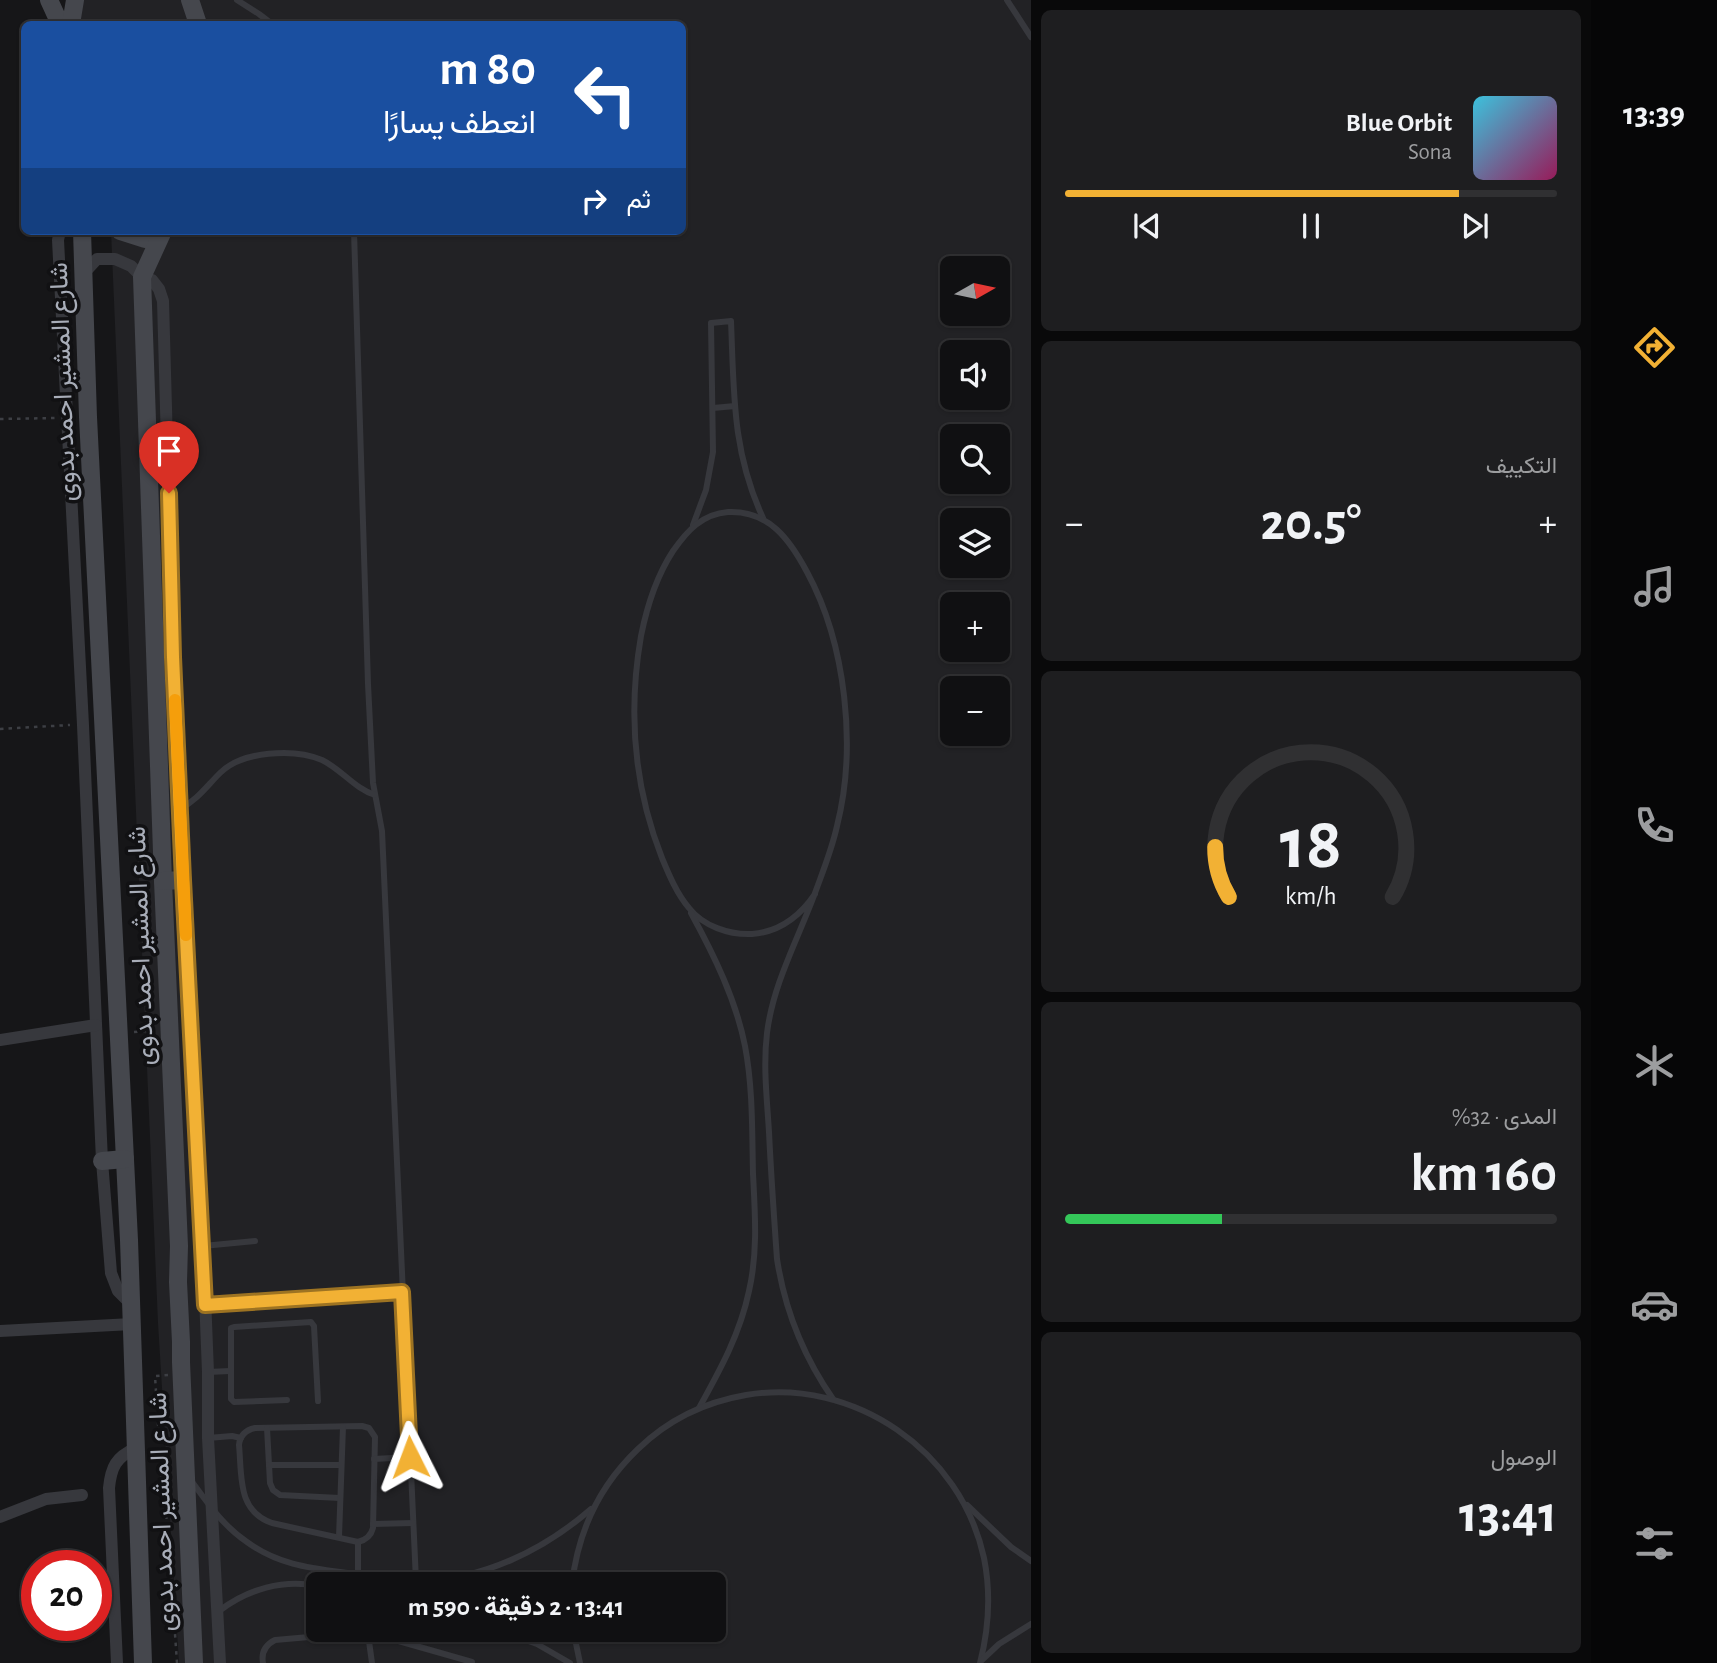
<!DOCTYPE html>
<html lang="ar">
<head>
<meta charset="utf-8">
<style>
  :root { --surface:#101012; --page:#1e1e20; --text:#f1f3f6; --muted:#9c9d9f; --line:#303032; --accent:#f2b134 }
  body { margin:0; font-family:"Alegreya Sans",Vazirmatn,sans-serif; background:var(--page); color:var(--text); direction:rtl; height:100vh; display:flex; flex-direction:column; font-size:26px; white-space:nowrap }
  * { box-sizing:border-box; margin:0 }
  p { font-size:23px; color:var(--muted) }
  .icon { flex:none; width:38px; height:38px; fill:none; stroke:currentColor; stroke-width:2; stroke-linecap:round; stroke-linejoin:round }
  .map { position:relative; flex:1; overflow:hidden; direction:ltr }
  .drawer { display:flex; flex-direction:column; gap:10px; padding:10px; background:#09090a; width:560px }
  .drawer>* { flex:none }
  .top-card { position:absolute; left:21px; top:21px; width:665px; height:214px; border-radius:10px; box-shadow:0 2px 5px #0004,0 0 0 2px var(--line); direction:rtl; background:#1a4fa0; color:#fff; overflow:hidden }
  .needle { width:46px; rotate:81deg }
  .fabs { position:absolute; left:940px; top:256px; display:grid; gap:14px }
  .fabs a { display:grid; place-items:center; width:70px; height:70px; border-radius:10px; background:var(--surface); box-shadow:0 2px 5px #0004,0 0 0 2px var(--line); font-size:35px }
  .speed { position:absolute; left:21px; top:1550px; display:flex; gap:14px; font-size:35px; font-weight:700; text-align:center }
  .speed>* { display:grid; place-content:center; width:91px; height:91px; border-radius:50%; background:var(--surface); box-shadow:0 2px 5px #0004,0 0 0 2px var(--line); line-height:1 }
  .speed .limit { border:10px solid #d22; background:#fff; color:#111 }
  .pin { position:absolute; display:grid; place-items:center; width:60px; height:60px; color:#fff; margin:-72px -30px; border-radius:50% 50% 50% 0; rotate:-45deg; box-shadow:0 0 7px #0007 }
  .pin .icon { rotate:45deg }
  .me { position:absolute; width:77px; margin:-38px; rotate:357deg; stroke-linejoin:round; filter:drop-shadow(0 0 5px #0008) }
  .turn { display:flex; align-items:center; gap:24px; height:147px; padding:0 35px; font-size:32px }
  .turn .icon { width:91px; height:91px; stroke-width:2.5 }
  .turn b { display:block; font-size:49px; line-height:60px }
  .then { display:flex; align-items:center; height:66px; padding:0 35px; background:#0003; gap:14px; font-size:26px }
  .big { font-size:52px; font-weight:700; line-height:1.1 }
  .drawer .card { flex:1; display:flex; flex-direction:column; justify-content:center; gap:10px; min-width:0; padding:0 24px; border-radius:10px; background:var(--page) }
  .drawer .dial { align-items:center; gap:0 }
  .dial svg { height:182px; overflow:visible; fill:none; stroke:var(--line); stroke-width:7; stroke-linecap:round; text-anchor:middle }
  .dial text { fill:var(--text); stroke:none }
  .song { display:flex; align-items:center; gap:21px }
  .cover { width:84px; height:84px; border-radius:10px; background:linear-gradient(135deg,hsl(190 70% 55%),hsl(330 70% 35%)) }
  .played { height:7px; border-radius:4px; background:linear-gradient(90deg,var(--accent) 80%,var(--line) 80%) }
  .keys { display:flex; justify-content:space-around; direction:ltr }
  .heat { display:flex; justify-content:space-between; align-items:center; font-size:38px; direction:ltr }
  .charge { height:10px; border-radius:5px; background:linear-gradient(90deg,#34c759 32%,var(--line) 0) }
  .trip { position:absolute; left:306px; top:1572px; width:420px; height:70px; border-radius:10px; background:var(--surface); box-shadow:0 2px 5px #0004,0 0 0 2px var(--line); font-weight:700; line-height:70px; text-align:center; direction:rtl }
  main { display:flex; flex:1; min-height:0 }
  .menu { display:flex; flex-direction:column; width:126px; justify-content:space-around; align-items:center; background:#060607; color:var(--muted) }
  .menu .icon { width:49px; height:49px }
  .menu .active { color:var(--accent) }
  .menu b { font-size:32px; color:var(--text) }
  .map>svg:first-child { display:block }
  .built { fill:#222225; fill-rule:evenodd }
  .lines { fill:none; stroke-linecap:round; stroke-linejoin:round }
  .path { stroke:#3d3f44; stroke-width:2.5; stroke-dasharray:3.5 5; stroke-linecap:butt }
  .lane { stroke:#37383d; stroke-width:6 }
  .street { stroke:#37383d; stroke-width:12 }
  .secondary { stroke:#45474d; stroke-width:18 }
  .route-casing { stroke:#9d7322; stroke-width:18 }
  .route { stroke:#f2b134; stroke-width:12 }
  .slow { stroke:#f59e0b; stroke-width:12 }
  .labels { text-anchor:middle; stroke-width:7; stroke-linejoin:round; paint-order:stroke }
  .street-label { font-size:26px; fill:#a8adb8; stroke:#111113 }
</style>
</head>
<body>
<main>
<nav class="menu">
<b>13:39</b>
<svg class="icon active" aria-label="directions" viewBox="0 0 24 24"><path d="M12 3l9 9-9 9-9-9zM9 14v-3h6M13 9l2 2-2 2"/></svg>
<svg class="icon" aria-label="music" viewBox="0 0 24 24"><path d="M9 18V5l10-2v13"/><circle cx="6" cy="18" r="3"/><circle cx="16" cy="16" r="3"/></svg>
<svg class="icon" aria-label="phone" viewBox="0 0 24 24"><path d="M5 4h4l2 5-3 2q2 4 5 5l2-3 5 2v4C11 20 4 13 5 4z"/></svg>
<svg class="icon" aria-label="climate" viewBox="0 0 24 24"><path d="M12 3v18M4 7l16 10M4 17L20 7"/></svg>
<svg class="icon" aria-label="car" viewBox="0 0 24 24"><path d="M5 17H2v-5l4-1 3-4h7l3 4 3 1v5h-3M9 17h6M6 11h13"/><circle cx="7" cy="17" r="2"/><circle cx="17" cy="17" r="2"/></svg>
<svg class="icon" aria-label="filters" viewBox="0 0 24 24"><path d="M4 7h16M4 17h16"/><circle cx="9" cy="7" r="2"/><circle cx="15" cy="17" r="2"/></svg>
</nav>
<section class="drawer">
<div class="card">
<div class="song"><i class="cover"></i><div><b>Blue Orbit</b><p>Sona</p></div></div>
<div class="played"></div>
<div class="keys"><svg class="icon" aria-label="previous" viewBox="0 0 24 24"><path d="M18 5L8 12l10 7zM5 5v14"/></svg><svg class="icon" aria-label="pause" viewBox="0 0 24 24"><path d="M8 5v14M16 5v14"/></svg><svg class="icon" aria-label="next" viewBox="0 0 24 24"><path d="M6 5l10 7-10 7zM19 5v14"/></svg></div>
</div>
<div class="card"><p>التكييف</p>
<div class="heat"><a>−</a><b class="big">20.5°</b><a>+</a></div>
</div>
<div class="card dial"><svg viewBox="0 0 100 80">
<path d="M14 69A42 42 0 1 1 86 69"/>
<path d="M14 69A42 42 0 0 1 8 47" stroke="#f2b134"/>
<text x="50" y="56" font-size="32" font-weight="700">18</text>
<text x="50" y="72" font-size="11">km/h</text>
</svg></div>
<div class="card"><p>المدى · 32%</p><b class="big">160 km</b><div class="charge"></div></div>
<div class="card"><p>الوصول</p><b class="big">13:41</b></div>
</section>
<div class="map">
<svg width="1031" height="1663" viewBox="0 0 1031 1663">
  <rect width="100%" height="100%" fill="#161618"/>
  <!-- built -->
  <path class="built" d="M 70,0 L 1031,0 L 1031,1663 L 179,1663 L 158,1323 L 111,231 L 682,231 L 682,24 L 79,24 ZM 952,268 L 998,268 L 998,313 L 952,313 ZM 952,352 L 998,352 L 998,397 L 952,397 ZM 952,436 L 998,436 L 998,481 L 952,481 ZM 952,520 L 998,520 L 998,565 L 952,565 ZM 952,604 L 998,604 L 998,649 L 952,649 ZM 952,688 L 998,688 L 998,733 L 952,733 ZM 318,1584 L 714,1584 L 714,1629 L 318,1629 Z"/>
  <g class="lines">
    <!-- path -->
    <g class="path">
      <polyline points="0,419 56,418"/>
      <polyline points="0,729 70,725"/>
      <polyline points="134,1032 156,1030"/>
      <polyline points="168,1375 155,1376 161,1471 168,1531 177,1663"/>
    </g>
    <!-- lane -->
    <g class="lane">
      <polyline points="237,0 259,14 272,24"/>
      <polyline points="1007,0 1031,37"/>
      <polyline points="354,231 368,684 373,783 382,831 416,1581"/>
      <polyline points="713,408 735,406"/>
      <path d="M 693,525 L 706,490 L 713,452 L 711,323 L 731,321 C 734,393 732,451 763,518"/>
      <path d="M 180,809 C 197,800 206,787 220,773 C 242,751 294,748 322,760 C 341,769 355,789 375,795"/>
      <path d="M 815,894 C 800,916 779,932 752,934 C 729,935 703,926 689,908 C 677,894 669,875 662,858 C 634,787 628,711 641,636 C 647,606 656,577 673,551 C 687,531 702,514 728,512 C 769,510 790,540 807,572 C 846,644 857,747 837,826 C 832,849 823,871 815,893 C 798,939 773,984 767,1033 C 763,1066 767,1099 769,1132 C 771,1174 774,1217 777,1259 C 785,1311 803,1356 833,1399"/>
      <path d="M 691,913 C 714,955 736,1000 745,1046 C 753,1088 752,1132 753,1174 C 755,1213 758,1252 749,1291 C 740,1334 720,1370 699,1408"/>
      <polyline points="203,1246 255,1241"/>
      <polyline points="205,1305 402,1292"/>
      <polyline points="208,1372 230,1371"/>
      <polyline points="287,1400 234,1402 231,1399 231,1328 234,1327 311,1322 314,1326 318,1401"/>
      <path d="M 362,1426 L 369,1428 L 375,1437 L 373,1528 C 371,1536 366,1540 358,1542 L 272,1523 C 237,1511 242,1476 239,1445 C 240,1435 246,1430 255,1428 Z"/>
      <polyline points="267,1428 270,1483 273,1490 280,1495 340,1498"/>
      <polyline points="208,1438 232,1436 241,1438"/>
      <polyline points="374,1459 410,1457"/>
      <polyline points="269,1465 341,1465"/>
      <path d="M 190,1479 C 207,1502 223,1526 247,1542 C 279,1565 310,1568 348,1573 C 370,1576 394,1581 417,1581 C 481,1581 544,1550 591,1509"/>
      <polyline points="967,1505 1011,1547 1031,1561"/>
      <polyline points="373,1524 413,1523"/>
      <polyline points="339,1537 343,1427"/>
      <polyline points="358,1584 358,1542"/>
      <path d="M 572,1584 C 578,1532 600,1485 638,1449 C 668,1420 705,1402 746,1395 C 854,1377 961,1451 984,1558 C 991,1593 989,1628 980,1663"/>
      <path d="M 219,1611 C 248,1589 283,1579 318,1586"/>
      <polyline points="494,1629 537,1644 570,1663"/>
      <polyline points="573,1629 580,1663"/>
      <polyline points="368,1634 372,1663"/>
      <polyline points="981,1661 999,1644 1031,1624"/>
      <path d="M 263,1663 C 261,1652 265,1645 275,1640 L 355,1633 L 368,1634 L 381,1636 L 472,1662"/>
    </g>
    <!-- street -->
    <g class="street">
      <polyline points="60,231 58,240 83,725 102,1161 111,1273 118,1291 131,1304"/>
      <polyline points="85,272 97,259 115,259 131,266 142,277 152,280 159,289 163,301 173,657 183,880 203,1246 208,1372 208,1438 220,1663"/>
      <polyline points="0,1040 96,1025"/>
      <polyline points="0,1331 132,1324"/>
      <polyline points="0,1517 46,1499 82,1495"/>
      <path d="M 117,1663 L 109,1488 C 111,1467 116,1457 136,1448"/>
    </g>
    <!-- secondary -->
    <g class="secondary">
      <polyline points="49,0 60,24"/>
      <polyline points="190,0 198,24"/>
      <polyline points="71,24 75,0"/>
      <polyline points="82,231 88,417 129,1240 143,1663"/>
      <polyline points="120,231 145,239 160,235"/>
      <polyline points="163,231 142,277 163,881 179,1246 178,1282 181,1342 181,1362 194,1663"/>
      <polyline points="163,881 183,880"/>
      <polyline points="102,1161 125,1159"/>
    </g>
  </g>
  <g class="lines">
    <!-- route casing -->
    <g class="route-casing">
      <polyline id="route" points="169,493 173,657 183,880 205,1305 402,1292 410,1457"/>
    </g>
    <!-- route -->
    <use href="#route" class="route"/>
    <!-- slow -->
    <polyline class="slow" points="175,700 186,935"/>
  </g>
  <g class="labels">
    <!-- street labels -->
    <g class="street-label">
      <text transform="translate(62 382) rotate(-92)" y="9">شارع المشير احمد بدوى</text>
      <text transform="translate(140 946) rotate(-92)" y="9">شارع المشير احمد بدوى</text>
      <text transform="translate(161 1512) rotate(-92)" y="9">شارع المشير احمد بدوى</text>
    </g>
  </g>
</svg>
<div class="fabs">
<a><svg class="needle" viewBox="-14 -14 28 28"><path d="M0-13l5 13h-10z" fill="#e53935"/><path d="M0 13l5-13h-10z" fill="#9c9d9f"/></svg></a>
<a><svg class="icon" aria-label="sound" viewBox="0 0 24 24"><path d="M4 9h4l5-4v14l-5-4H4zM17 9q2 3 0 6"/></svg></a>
<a><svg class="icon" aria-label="search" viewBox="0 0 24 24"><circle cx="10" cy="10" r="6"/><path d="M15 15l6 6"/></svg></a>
<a><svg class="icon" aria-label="layers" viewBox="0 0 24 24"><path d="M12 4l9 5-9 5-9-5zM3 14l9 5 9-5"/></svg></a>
<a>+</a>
<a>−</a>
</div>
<div class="speed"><div class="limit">20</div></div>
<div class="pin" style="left:169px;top:493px;background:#d93025"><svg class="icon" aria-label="arrive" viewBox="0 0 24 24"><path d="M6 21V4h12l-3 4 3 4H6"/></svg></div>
<svg class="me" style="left:410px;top:1457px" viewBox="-20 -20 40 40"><path d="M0-17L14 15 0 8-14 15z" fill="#f2b134" stroke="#fff" stroke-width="4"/></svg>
<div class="trip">13:41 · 2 دقيقة · 590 m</div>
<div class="top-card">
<div class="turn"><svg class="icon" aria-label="left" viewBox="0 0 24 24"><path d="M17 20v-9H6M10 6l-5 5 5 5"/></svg><div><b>80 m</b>انعطف يسارًا</div></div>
<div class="then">ثم<svg class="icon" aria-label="right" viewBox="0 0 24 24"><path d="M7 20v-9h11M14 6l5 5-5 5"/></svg></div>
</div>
</div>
</main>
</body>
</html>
